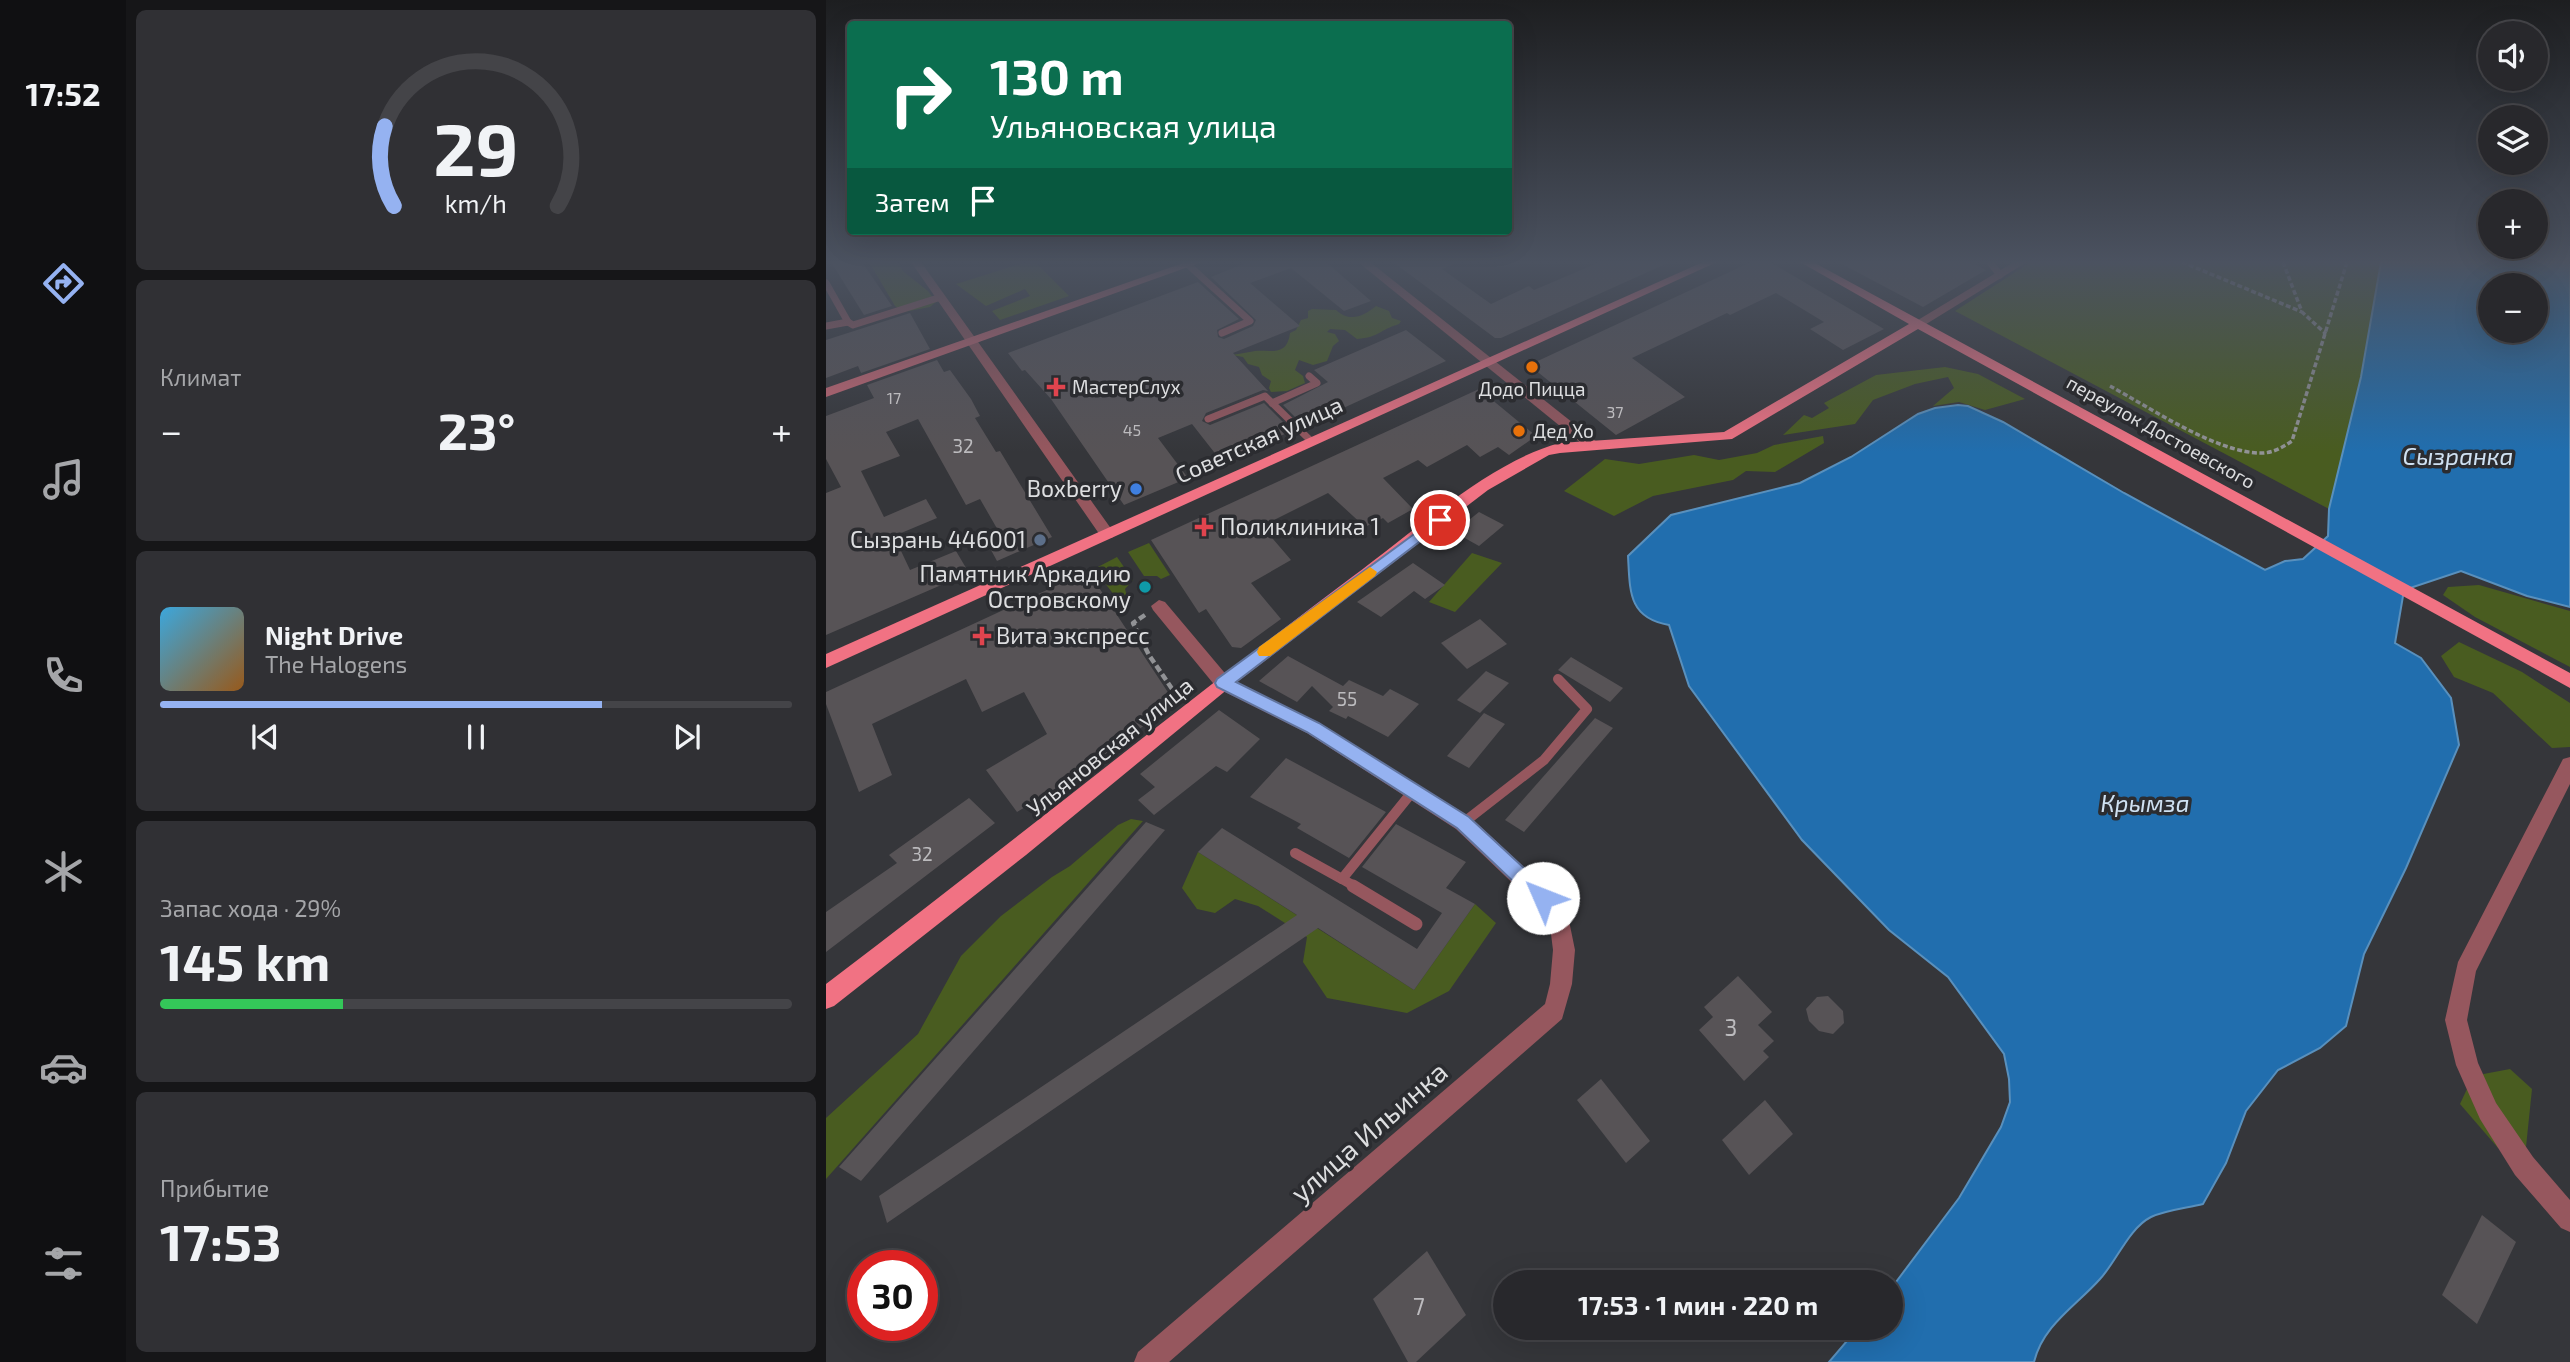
<!DOCTYPE html>
<html lang="ru">
<head>
<meta charset="utf-8">
<style>
  :root { --surface:#28282c; --page:#303034; --text:#f1f3f6; --muted:#a5a6a9; --line:#444448; --accent:#95b2f1 }
  body { margin:0; font-family:"Exo 2",sans-serif; background:var(--page); color:var(--text); height:100vh; display:flex; flex-direction:column; font-size:26px; white-space:nowrap }
  * { box-sizing:border-box; margin:0 }
  p { font-size:23px; color:var(--muted) }
  .icon { flex:none; width:38px; height:38px; fill:none; stroke:currentColor; stroke-width:2; stroke-linecap:round; stroke-linejoin:round }
  .map { position:relative; flex:1; overflow:hidden }
  .sheet { display:flex; flex-direction:column; gap:10px; padding:10px; background:#161618; width:700px }
  .sheet>* { flex:none }
  .top-card { position:absolute; left:21px; top:21px; width:665px; height:214px; border-radius:7px; box-shadow:0 7px 28px #0002,0 0 0 2px var(--line); background:#0b6e4f; color:#fff; overflow:hidden }
  .fabs { position:absolute; left:1652px; top:21px; display:grid; gap:14px }
  .fabs a { display:grid; place-items:center; width:70px; height:70px; border-radius:50%; background:var(--surface); box-shadow:0 7px 28px #0002,0 0 0 2px var(--line); font-size:35px }
  .speed { position:absolute; left:21px; top:1250px; display:flex; gap:14px; font-size:35px; font-weight:700; text-align:center }
  .speed>* { display:grid; place-content:center; width:91px; height:91px; border-radius:50%; background:var(--surface); box-shadow:0 7px 28px #0002,0 0 0 2px var(--line); line-height:1 }
  .speed .limit { border:10px solid #d22; background:#fff; color:#111 }
  .pin { position:absolute; display:grid; place-items:center; width:60px; height:60px; color:#fff; margin:-30px; border:4px solid #fff; border-radius:50%; box-shadow:0 2px 7px #0007 }
  .me { position:absolute; width:77px; margin:-38px; rotate:314deg; stroke-linejoin:round; filter:drop-shadow(0 0 5px #0008) }
  .turn { display:flex; align-items:center; gap:24px; height:147px; padding:0 28px; font-size:32px }
  .turn .icon { width:91px; height:91px; stroke-width:2.5 }
  .turn b { display:block; font-size:49px; line-height:60px }
  .then { display:flex; align-items:center; height:66px; padding:0 28px; background:#0003; gap:14px; font-size:26px }
  .big { font-size:52px; font-weight:700; line-height:1.1 }
  .sheet .tile { flex:1; display:flex; flex-direction:column; justify-content:center; gap:10px; min-width:0; padding:0 24px; border-radius:10px; background:var(--page) }
  .sheet .dial { align-items:center; gap:0 }
  .dial svg { height:182px; overflow:visible; fill:none; stroke:var(--line); stroke-width:7; stroke-linecap:round; text-anchor:middle }
  .dial text { fill:var(--text); stroke:none }
  .song { display:flex; align-items:center; gap:21px }
  .cover { width:84px; height:84px; border-radius:10px; background:linear-gradient(135deg,hsl(200 70% 55%),hsl(30 70% 35%)) }
  .played { height:7px; border-radius:4px; background:linear-gradient(90deg,var(--accent) 70%,var(--line) 70%) }
  .keys { display:flex; justify-content:space-around; direction:ltr }
  .heat { display:flex; justify-content:space-between; align-items:center; font-size:38px; direction:ltr }
  .charge { height:10px; border-radius:5px; background:linear-gradient(90deg,#34c759 29%,var(--line) 0) }
  .trip { position:absolute; left:667px; top:1270px; width:410px; height:70px; border-radius:35px; background:var(--surface); box-shadow:0 7px 28px #0002,0 0 0 2px var(--line); font-weight:700; line-height:70px; text-align:center }
  main { display:flex; flex:1; min-height:0 }
  .tabs { display:flex; flex-direction:column; width:126px; justify-content:space-around; align-items:center; background:#101012; color:var(--muted) }
  .tabs .icon { width:49px; height:49px }
  .tabs .current { color:var(--accent) }
  .tabs b { font-size:32px; color:var(--text) }
  .map>svg:first-child { display:block }
  .green { fill:#495c20 }
  .water { fill:#216eae; stroke:#5990bd; stroke-width:2; fill-rule:evenodd }
  .building { fill:#575356 }
  .lines { fill:none; stroke-linecap:round; stroke-linejoin:round }
  .path-far1 { stroke:#919295; stroke-width:3.5; stroke-dasharray:5 2.5; stroke-linecap:butt }
  .path { stroke:#919295; stroke-width:4.5; stroke-dasharray:7 3.5; stroke-linecap:butt }
  .lane-far2 { stroke:#96575e; stroke-width:7 }
  .lane-far1 { stroke:#96575e; stroke-width:10 }
  .lane { stroke:#96575e; stroke-width:13 }
  .street { fill:#96575e; fill-rule:evenodd }
  .secondary { fill:#c96773; fill-rule:evenodd }
  .primary { fill:#f17283; fill-rule:evenodd }
  .route { fill:#95b2f1; stroke:#61749d; stroke-width:2 }
  .slow { fill:#f59e0b }
  .food-dot { fill:#e8710a; stroke:#2b2c30; stroke-width:2.5 }
  .health-dot { fill:#e0444e; stroke:#2b2c30; stroke-width:2.5 }
  .shop-dot { fill:#3f7fe0; stroke:#2b2c30; stroke-width:2.5 }
  .service-dot { fill:#5c6f8a; stroke:#2b2c30; stroke-width:2.5 }
  .culture-dot { fill:#0f9aa8; stroke:#2b2c30; stroke-width:2.5 }
  .labels { text-anchor:middle; stroke-width:7; stroke-linejoin:round; paint-order:stroke }
  .far-number-label { font-size:16px; fill:#bcbbbe }
  .far-poi-label { font-size:19px; fill:#dddee0; stroke:#2b2c30; text-anchor:start }
  .far-street-label { font-size:19px; fill:#dddee0; stroke:#2b2c30 }
  .number-label { font-size:19px; fill:#bcbbbe }
  .street-label { font-size:23px; fill:#dddee0; stroke:#2b2c30 }
  .poi-label { font-size:23px; fill:#dddee0; stroke:#2b2c30; text-anchor:end }
  .near-number-label { font-size:23px; fill:#bcbbbe }
  .water-label { font-size:24px; font-style:italic; fill:#cfe1f2; stroke:#2b2c30 }
  .near-street-label { font-size:28px; fill:#dddee0; stroke:#2b2c30 }
</style>
</head>
<body>
<main>
<nav class="tabs">
<b>17:52</b>
<svg class="icon current" aria-label="directions" viewBox="0 0 24 24"><path d="M12 3l9 9-9 9-9-9zM9 14v-3h6M13 9l2 2-2 2"/></svg>
<svg class="icon" aria-label="music" viewBox="0 0 24 24"><path d="M9 18V5l10-2v13"/><circle cx="6" cy="18" r="3"/><circle cx="16" cy="16" r="3"/></svg>
<svg class="icon" aria-label="phone" viewBox="0 0 24 24"><path d="M5 4h4l2 5-3 2q2 4 5 5l2-3 5 2v4C11 20 4 13 5 4z"/></svg>
<svg class="icon" aria-label="climate" viewBox="0 0 24 24"><path d="M12 3v18M4 7l16 10M4 17L20 7"/></svg>
<svg class="icon" aria-label="car" viewBox="0 0 24 24"><path d="M5 17H2v-5l4-1 3-4h7l3 4 3 1v5h-3M9 17h6M6 11h13"/><circle cx="7" cy="17" r="2"/><circle cx="17" cy="17" r="2"/></svg>
<svg class="icon" aria-label="filters" viewBox="0 0 24 24"><path d="M4 7h16M4 17h16"/><circle cx="9" cy="7" r="2"/><circle cx="15" cy="17" r="2"/></svg>
</nav>
<section class="sheet">
<div class="tile dial"><svg viewBox="0 0 100 80">
<path d="M14 69A42 42 0 1 1 86 69"/>
<path d="M14 69A42 42 0 0 1 10 34" stroke="#95b2f1"/>
<text x="50" y="56" font-size="32" font-weight="700">29</text>
<text x="50" y="72" font-size="11">km/h</text>
</svg></div>
<div class="tile"><p>Климат</p>
<div class="heat"><a>−</a><b class="big">23°</b><a>+</a></div>
</div>
<div class="tile">
<div class="song"><i class="cover"></i><div><b>Night Drive</b><p>The Halogens</p></div></div>
<div class="played"></div>
<div class="keys"><svg class="icon" aria-label="previous" viewBox="0 0 24 24"><path d="M18 5L8 12l10 7zM5 5v14"/></svg><svg class="icon" aria-label="pause" viewBox="0 0 24 24"><path d="M8 5v14M16 5v14"/></svg><svg class="icon" aria-label="next" viewBox="0 0 24 24"><path d="M6 5l10 7-10 7zM19 5v14"/></svg></div>
</div>
<div class="tile"><p>Запас хода · 29%</p><b class="big">145 km</b><div class="charge"></div></div>
<div class="tile"><p>Прибытие</p><b class="big">17:53</b></div>
</section>
<div class="map">
<svg width="1744" height="1362" viewBox="0 0 1744 1362">
  <rect width="100%" height="100%" fill="#35363a"/>
  <!-- green -->
  <g class="green">
    <polygon points="43,262 71,262 78,272 102,291 110,302 104,307 78,312 69,306"/>
    <polygon points="201,262 209,262 243,296 174,320 166,311 204,296 199,289 160,306 130,284"/>
    <polygon points="1205,262 1555,262 1535,377 1503,509 1129,311"/>
    <path d="M 550,306 L 563,311 L 566,318 L 575,321 L 573,324 C 553,330 554,337 531,339 L 519,330 L 504,329 L 501,332 L 509,334 L 513,341 L 507,346 L 501,361 L 487,365 L 473,360 L 469,370 L 477,376 L 479,383 L 461,391 L 445,392 L 443,388 L 445,381 L 436,375 L 433,367 L 422,364 L 417,357 L 406,355 C 414,354 422,352 429,351 C 447,350 461,356 464,333 L 470,330 L 475,320 L 482,318 L 482,311 L 486,309 L 510,310 C 524,323 538,316 550,306 Z"/>
    <polygon points="1119,367 1152,374 1199,399 1159,410 1133,402 1107,406 1128,388 1122,377 1089,384 1047,400 1029,424 957,435 978,415 986,418 1003,408 998,403 1050,375"/>
    <polygon points="997,436 998,443 949,472 920,471 907,480 827,496 788,516 738,491 779,459 813,464 868,455 893,460 931,453 948,445"/>
    <polygon points="323,543 344,575 335,579 331,576 318,576 302,552"/>
    <polygon points="646,553 676,563 629,612 603,602"/>
    <polygon points="291,557 307,580 299,589 301,596 292,600 268,569"/>
    <polygon points="1653,585 1744,611 1744,667 1649,617 1617,595 1622,587"/>
    <polygon points="1633,642 1696,672 1744,703 1744,747 1726,748 1667,693 1628,677 1615,656"/>
    <polygon points="305,819 317,821 0,1179 0,1118 92,1034 135,956 175,916 226,877 244,866 292,825"/>
    <polygon points="372,852 588,990 649,904 670,923 623,991 581,1013 501,998 477,962 481,937 432,906 409,899 389,913 371,909 356,888"/>
    <polygon points="1684,1069 1706,1089 1700,1147 1672,1148 1634,1104 1647,1076"/>
  </g>
  <!-- water -->
  <path class="water" d="M 1555,262 L 1744,262 L 1744,607 L 1701,596 L 1635,571 L 1578,590 L 1569,643 L 1595,658 L 1625,698 L 1633,745 L 1580,868 L 1538,954 L 1520,1026 L 1494,1048 L 1452,1070 L 1420,1111 L 1400,1163 L 1377,1204 C 1361,1208 1340,1210 1325,1217 C 1303,1228 1290,1262 1274,1279 C 1250,1306 1217,1325 1208,1362 L 1003,1362 L 1032,1328 L 1064,1328 L 1064,1290 L 1133,1198 L 1175,1127 L 1184,1102 L 1183,1079 L 1178,1054 L 1122,977 L 1063,930 L 976,840 L 863,686 L 843,625 C 802,618 804,591 802,556 L 845,515 L 974,483 L 1025,457 L 1092,414 L 1109,408 L 1132,405 L 1142,406 L 1177,422 L 1298,493 L 1439,570 L 1459,561 L 1477,559 L 1502,536 L 1503,509 L 1535,377 ZM 1664,285 L 1710,285 L 1710,331 L 1664,331 Z"/>
  <!-- building -->
  <g class="building">
    <polygon points="5,262 36,262 66,306 38,315"/>
    <polygon points="422,262 500,262 545,301 518,311 465,268 424,283 474,326 407,353 442,391 437,390 380,413 376,421 384,425 438,403 466,431 395,461 366,424 332,438 362,478 298,505 225,399 199,370 196,371 182,353 372,282 413,319 391,330 392,337 398,339 427,326 430,320 385,277"/>
    <polygon points="567,262 632,262 616,269 665,304 703,286 708,290 774,262 844,262 675,338 669,338"/>
    <polygon points="925,262 944,262 1058,329 1017,350 984,329 998,322 950,293 904,315 901,313 806,358 859,397 790,435 703,365"/>
    <polygon points="1012,262 1144,262 1160,270 1097,307"/>
    <polygon points="84,313 104,349 35,373 32,366 0,378 0,340"/>
    <polygon points="580,330 620,361 478,426 457,405 502,382 488,370"/>
    <polygon points="111,360 118,372 124,370 145,399 154,416 149,418 170,452 174,451 226,537 171,561 159,539 173,532 154,499 140,505 92,419 60,432 74,456 35,471 58,517 100,499 111,518 68,536 84,570 130,551 143,573 0,635 0,493 15,487 0,459 0,416 48,398 41,385"/>
    <polygon points="653,389 710,436 683,455 672,447 654,457 641,445 601,467 592,460 557,478 587,509 562,523 557,518 539,527 502,493 436,526 465,560 425,583 455,619 415,648 406,647 380,609 373,613 325,540"/>
    <polygon points="653,512 678,525 653,546 628,532"/>
    <polygon points="587,563 619,585 599,599 588,591 555,617 531,602"/>
    <polygon points="262,571 349,703 245,779 191,812 160,770 221,734 198,692 156,712 140,679 46,724 66,775 33,792 0,704 0,692"/>
    <polygon points="654,619 681,644 641,669 615,643"/>
    <polygon points="462,656 517,686 523,680 557,696 564,689 593,704 562,737 522,716 520,719 503,711 507,707 486,686 471,702 433,681"/>
    <polygon points="745,657 797,688 784,702 732,670"/>
    <polygon points="660,671 683,683 654,713 631,700"/>
    <polygon points="393,710 434,739 401,772 390,766 328,815 312,800 329,787 314,774"/>
    <polygon points="658,713 679,724 643,768 621,756"/>
    <polygon points="769,718 787,728 698,832 679,820"/>
    <polygon points="460,758 560,812 523,858 471,828 475,824 424,797"/>
    <polygon points="143,798 169,823 0,952 0,912 71,863 63,855"/>
    <polygon points="320,822 339,830 35,1181 13,1167"/>
    <polygon points="570,824 640,862 620,888 649,904 588,990 492,928 61,1223 53,1196 471,915 372,852 396,828 591,949 616,913 536,867"/>
    <polygon points="912,976 946,1012 932,1025 948,1041 937,1051 943,1057 918,1081 873,1030 887,1017 878,1007"/>
    <polygon points="1002,996 1017,1011 1018,1023 1007,1034 993,1031 983,1021 980,1009 991,997"/>
    <polygon points="775,1079 824,1141 800,1163 751,1100"/>
    <polygon points="939,1100 967,1134 923,1175 896,1140"/>
    <polygon points="1656,1215 1690,1242 1651,1324 1616,1295"/>
    <polygon points="601,1251 640,1315 590,1362 582,1362 547,1299"/>
  </g>
  <g class="lines">
    <!-- path-far1 -->
    <g class="path-far1">
      <polyline points="1356,262 1476,312"/>
      <polyline points="1457,262 1476,312 1500,334"/>
      <path d="M 1284,386 C 1323,407 1392,454 1436,453 C 1447,453 1457,447 1466,441 L 1521,262"/>
    </g>
    <!-- path -->
    <polyline class="path" points="319,615 307,623 323,655 353,699"/>
    <!-- lane-far2 -->
    <g class="lane-far2">
      <polyline points="359,262 424,321 396,333"/>
      <polyline points="1164,262 1174,275"/>
      <polyline points="0,283 22,322"/>
      <polyline points="0,326 22,322 27,325 115,297"/>
      <polyline points="446,403 491,383 483,376"/>
      <polyline points="382,419 439,396 485,441"/>
    </g>
    <!-- lane-far1 -->
    <g class="lane-far1">
      <polyline points="637,823 718,760 761,709 732,679"/>
      <polyline points="469,853 516,879"/>
      <polyline points="530,887 516,879 587,791"/>
    </g>
    <!-- lane -->
    <polyline class="lane" points="527,886 590,924"/>
    <!-- street -->
    <g class="street">
      <polygon points="85,262 95,262 286,530 289,534 286,538 276,538"/>
      <polygon points="532,262 544,262 771,442 771,448 761,448"/>
      <polygon points="1188,262 1201,262 1097,326 1089,326 1087,323"/>
      <polygon points="333,600 339,602 403,678 493,723 644,817 740,906 749,950 746,984 736,1019 343,1362 308,1362 312,1352 719,1004 724,984 727,950 723,918 630,829 481,733 391,688 327,610 325,606"/>
      <polygon points="1744,757 1744,784 1650,971 1641,1020 1652,1063 1670,1103 1707,1157 1744,1200 1744,1232 1735,1228 1689,1175 1654,1119 1630,1065 1619,1020 1632,962 1737,759"/>
    </g>
    <!-- secondary -->
    <polygon class="secondary" points="360,262 376,262 0,397 0,388"/>
    <!-- primary -->
    <g class="primary">
      <polygon points="877,262 891,262 0,668 0,654"/>
      <path d="M 974,262 L 987,262 L 1744,673 L 1744,688 L 1092,329 L 906,439 L 734,453 L 723,455 L 662,490 L 403,688 L 200,855 L 8,1006 L 0,1009 L 0,984 C 177,850 349,710 526,577 C 585,534 664,461 734,443 L 898,432 L 1083,324 Z"/>
    </g>
  </g>
  <!-- sky -->
  <linearGradient id="sky" x2="0" y2="1"><stop stop-color="#1d1e20"/><stop offset="0.58" stop-color="#4b5260"/><stop offset="1" stop-color="#4b5260" stop-opacity="0"/></linearGradient>
  <rect width="1744" height="452" fill="url(#sky)"/>
  <!-- route -->
  <polygon class="route" points="614,515 620,520 618,523 410,682 493,723 643,817 724,892 727,898 724,904 717,907 711,904 631,828 481,732 391,687 389,683 391,679"/>
  <!-- slow -->
  <polygon class="slow" points="544,567 551,572 549,576 444,656 433,656 431,652 433,647"/>
  <!-- markers -->
  <g class="food-dot">
    <circle cx="706" cy="367" r="7"/>
    <circle cx="693" cy="431" r="7"/>
  </g>
  <g class="health-dot">
    <path d="M226.5 376.5h7v7h7v7h-7v7h-7v-7h-7v-7h7z"/>
    <path d="M374.5 516.5h7v7h7v7h-7v7h-7v-7h-7v-7h7z"/>
    <path d="M152.5 625.5h7v7h7v7h-7v7h-7v-7h-7v-7h7z"/>
  </g>
  <circle class="shop-dot" cx="310" cy="489" r="7"/>
  <circle class="service-dot" cx="214" cy="540" r="7"/>
  <circle class="culture-dot" cx="319" cy="587" r="7"/>
  <g class="labels">
    <!-- far-number labels -->
    <g class="far-number-label">
      <text x="68" y="404">17</text>
      <text x="789" y="418">37</text>
      <text x="306" y="436">45</text>
    </g>
    <!-- far-poi labels -->
    <g class="far-poi-label">
      <text x="246" y="394">МастерСлух</text>
      <text x="706" y="396" text-anchor="middle">Додо Пицца</text>
      <text x="707" y="438">Дед Хо</text>
    </g>
    <!-- far-street labels -->
    <g class="far-street-label">
      <text transform="translate(1335 432) rotate(29)" y="7">переулок Достоевского</text>
    </g>
    <!-- number labels -->
    <g class="number-label">
      <text x="137" y="453">32</text>
      <text x="521" y="706">55</text>
      <text x="96" y="861">32</text>
    </g>
    <!-- street labels -->
    <g class="street-label">
      <text transform="translate(433 440) rotate(-24)" y="8">Советская улица</text>
      <text transform="translate(284 747) rotate(-39)" y="8">Ульяновская улица</text>
    </g>
    <!-- poi labels -->
    <g class="poi-label">
      <text x="296" y="497">Boxberry</text>
      <text x="394" y="535" text-anchor="start">Поликлиника 1</text>
      <text x="200" y="548">Сызрань 446001</text>
      <text x="305" y="582">Памятник Аркадию<tspan x="305" dy="26">Островскому</tspan></text>
      <text x="170" y="644" text-anchor="start">Вита экспресс</text>
    </g>
    <!-- near-number labels -->
    <g class="near-number-label">
      <text x="905" y="1036">3</text>
      <text x="593" y="1315">7</text>
    </g>
    <!-- water labels -->
    <g class="water-label">
      <text x="1632" y="465">Сызранка</text>
      <text x="1319" y="812">Крымза</text>
    </g>
    <!-- near-street labels -->
    <g class="near-street-label">
      <text transform="translate(543 1132) rotate(-41)" y="10">улица Ильинка</text>
    </g>
  </g>
</svg>
<div class="fabs">
<a><svg class="icon" aria-label="sound" viewBox="0 0 24 24"><path d="M4 9h4l5-4v14l-5-4H4zM17 9q2 3 0 6"/></svg></a>
<a><svg class="icon" aria-label="layers" viewBox="0 0 24 24"><path d="M12 4l9 5-9 5-9-5zM3 14l9 5 9-5"/></svg></a>
<a>+</a>
<a>−</a>
</div>
<div class="speed"><div class="limit">30</div></div>
<div class="pin" style="left:614px;top:520px;background:#d93025"><svg class="icon" aria-label="arrive" viewBox="0 0 24 24"><path d="M6 21V4h12l-3 4 3 4H6"/></svg></div>
<svg class="me" style="left:717px;top:898px" viewBox="-20 -20 40 40"><circle r="19" fill="#fff"/><path d="M0-13L10 11 0 6-10 11z" fill="#95b2f1"/></svg>
<div class="trip">17:53 · 1 мин · 220 m</div>
<div class="top-card">
<div class="turn"><svg class="icon" aria-label="right" viewBox="0 0 24 24"><path d="M7 20v-9h11M14 6l5 5-5 5"/></svg><div><b>130 m</b>Ульяновская улица</div></div>
<div class="then">Затем<svg class="icon" aria-label="arrive" viewBox="0 0 24 24"><path d="M6 21V4h12l-3 4 3 4H6"/></svg></div>
</div>
</div>
</main>
</body>
</html>
